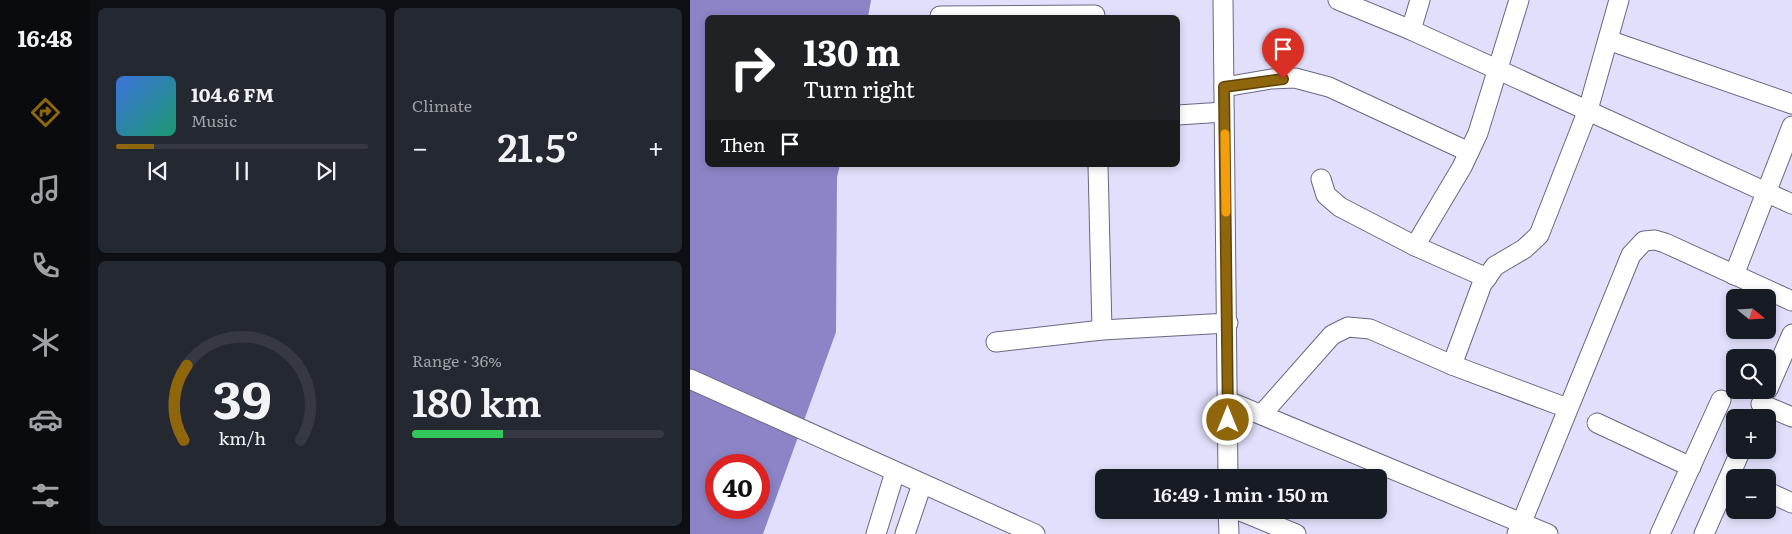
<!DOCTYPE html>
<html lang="en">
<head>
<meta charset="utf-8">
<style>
  :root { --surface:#171b24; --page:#242831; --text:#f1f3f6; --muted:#9ea1a6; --line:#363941; --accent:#90660d }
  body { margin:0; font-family:Literata,serif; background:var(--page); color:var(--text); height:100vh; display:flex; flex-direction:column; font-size:19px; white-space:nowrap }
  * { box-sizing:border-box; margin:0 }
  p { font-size:16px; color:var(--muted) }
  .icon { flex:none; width:28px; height:28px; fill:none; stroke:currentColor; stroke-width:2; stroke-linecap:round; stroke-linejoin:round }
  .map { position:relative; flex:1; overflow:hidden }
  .panel { display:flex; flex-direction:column; gap:8px; padding:8px; background:#0d0f14; width:600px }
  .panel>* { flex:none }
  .banner { position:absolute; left:15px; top:15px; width:475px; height:152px; border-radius:8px; box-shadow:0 2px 8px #0003; background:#202124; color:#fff; overflow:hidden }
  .needle { width:32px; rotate:108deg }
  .tools { position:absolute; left:1036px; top:289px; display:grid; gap:10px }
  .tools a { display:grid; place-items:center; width:50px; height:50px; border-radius:8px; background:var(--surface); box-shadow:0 2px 8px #0003; font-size:25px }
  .speed { position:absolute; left:15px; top:454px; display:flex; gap:10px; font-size:25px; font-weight:700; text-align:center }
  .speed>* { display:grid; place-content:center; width:65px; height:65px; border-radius:50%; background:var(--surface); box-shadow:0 2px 8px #0003; line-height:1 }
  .speed .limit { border:8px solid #d22; background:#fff; color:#111 }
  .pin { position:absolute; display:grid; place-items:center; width:42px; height:42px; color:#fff; margin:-51px -21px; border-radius:50% 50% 50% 0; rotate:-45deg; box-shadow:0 0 5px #0007 }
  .pin .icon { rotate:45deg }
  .me { position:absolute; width:55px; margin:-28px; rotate:0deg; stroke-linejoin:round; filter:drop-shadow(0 0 4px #0008) }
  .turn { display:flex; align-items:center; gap:18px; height:105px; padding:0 15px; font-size:22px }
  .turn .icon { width:65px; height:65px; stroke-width:2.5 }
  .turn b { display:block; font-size:35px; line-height:42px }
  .then { display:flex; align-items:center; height:48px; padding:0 15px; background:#0003; gap:10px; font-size:19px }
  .big { font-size:38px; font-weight:600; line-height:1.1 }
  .panel .card { flex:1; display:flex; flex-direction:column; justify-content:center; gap:8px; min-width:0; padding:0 18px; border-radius:8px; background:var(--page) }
  .panel .dial { align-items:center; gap:0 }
  .dial svg { height:130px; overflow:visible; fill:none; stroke:var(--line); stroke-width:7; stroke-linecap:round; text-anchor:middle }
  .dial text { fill:var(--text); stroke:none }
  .song { display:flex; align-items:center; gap:15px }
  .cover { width:60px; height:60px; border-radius:8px; background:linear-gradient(135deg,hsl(220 70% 55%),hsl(160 70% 35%)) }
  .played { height:5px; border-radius:2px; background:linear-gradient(90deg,var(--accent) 15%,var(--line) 15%) }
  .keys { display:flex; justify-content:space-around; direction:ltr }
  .heat { display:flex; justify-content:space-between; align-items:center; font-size:28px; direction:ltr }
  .charge { height:8px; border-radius:4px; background:linear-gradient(90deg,#34c759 36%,var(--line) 0) }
  .panel .tiles { flex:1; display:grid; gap:8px; grid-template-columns:repeat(2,1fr) }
  .trip { position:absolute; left:405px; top:469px; width:292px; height:50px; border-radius:8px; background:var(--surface); box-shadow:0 2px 8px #0003; font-weight:600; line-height:50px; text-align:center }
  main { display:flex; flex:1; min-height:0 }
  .tabs { display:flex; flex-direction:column; width:90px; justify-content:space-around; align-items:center; background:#090b0e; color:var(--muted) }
  .tabs .icon { width:35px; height:35px }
  .tabs .selected { color:var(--accent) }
  .tabs b { font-size:22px; color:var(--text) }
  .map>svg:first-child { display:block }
  .water { fill:#8d84c7; fill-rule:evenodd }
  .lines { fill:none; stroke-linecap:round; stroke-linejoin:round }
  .minor-casing { stroke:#6a6780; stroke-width:21 }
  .minor { stroke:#fff; stroke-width:19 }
  .route-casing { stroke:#5e4208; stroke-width:12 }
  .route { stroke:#90660d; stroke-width:9 }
  .slow { stroke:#f59e0b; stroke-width:9 }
</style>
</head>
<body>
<main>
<nav class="tabs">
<b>16:48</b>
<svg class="icon selected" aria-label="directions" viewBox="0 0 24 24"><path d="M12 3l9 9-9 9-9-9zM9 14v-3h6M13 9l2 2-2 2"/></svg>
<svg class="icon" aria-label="music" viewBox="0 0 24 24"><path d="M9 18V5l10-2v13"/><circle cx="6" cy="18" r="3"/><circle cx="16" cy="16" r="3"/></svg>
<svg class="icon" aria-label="phone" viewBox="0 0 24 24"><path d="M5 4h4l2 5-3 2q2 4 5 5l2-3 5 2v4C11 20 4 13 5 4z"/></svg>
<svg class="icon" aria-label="climate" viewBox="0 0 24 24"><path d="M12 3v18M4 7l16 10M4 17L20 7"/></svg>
<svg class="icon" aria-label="car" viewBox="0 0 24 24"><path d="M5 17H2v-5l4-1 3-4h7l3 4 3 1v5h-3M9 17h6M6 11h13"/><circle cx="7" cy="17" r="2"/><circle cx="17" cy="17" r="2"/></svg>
<svg class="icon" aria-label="filters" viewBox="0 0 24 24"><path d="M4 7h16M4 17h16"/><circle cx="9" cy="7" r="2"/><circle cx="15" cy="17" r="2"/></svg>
</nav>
<section class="panel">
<div class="tiles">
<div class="card">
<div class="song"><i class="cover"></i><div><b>104.6 FM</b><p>Music</p></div></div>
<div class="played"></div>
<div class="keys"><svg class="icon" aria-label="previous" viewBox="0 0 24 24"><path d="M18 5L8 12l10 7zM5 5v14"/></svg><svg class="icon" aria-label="pause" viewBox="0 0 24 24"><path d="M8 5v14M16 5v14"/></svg><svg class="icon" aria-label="next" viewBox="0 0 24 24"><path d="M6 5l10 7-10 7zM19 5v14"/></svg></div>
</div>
<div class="card"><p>Climate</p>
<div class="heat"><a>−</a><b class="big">21.5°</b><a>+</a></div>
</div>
<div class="card dial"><svg viewBox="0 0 100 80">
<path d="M14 69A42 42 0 1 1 86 69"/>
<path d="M14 69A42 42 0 0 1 16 23" stroke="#90660d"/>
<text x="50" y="56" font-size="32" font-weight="700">39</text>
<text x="50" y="72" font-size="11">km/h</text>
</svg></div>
<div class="card"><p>Range · 36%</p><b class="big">180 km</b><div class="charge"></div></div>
</div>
</section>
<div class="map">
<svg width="1102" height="534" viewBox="0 0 1102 534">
  <rect width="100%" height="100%" fill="#e2dffc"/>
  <!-- water -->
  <path class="water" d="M 0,0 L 181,0 L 178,17 L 18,18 L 18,165 L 150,165 L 147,177 L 146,332 L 73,534 L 0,534 ZM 26,465 L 69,465 L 69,508 L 26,508 Z"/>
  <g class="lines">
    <!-- minor casing -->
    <g class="minor-casing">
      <g id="minor">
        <polyline points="533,0 538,478"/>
        <polyline points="648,0 721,30 1102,204"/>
        <polyline points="250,16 405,15"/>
        <polyline points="721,30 730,0"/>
        <polyline points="918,40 1102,104"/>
        <polyline points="534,87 581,79 605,78 639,87 779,152"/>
        <polyline points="488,115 534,112"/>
        <polyline points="408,165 412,330"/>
        <polyline points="631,179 636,195 650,207 725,246 797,278"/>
        <polyline points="725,246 772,167 788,133 829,0"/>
        <polyline points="1044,275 1102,126"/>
        <polyline points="306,342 412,330 538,323"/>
        <polyline points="762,365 792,284 805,266 834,249 849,235 898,110 929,0"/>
        <polyline points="0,379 345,534"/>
        <polyline points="1078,389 1102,334"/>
        <polyline points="538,401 858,534"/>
        <polyline points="1071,404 1102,417"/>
        <polyline points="572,414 642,335 658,327 680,329 762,365 877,408"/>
        <polyline points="907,423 1001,467"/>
        <polyline points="1078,492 1102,503"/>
        <polyline points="538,510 539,534"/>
        <polyline points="548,510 606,534"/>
        <polyline points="186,534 205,472"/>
        <polyline points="215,534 232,484"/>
        <polyline points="827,534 941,255 954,241 965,240 975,243 1102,301"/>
        <polyline points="970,534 1031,400"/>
        <polyline points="1014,534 1051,450"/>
      </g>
    </g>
    <!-- minor -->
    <use href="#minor" class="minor"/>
  </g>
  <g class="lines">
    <!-- route casing -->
    <g class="route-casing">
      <polyline id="route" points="538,420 534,87 593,79"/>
    </g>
    <!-- route -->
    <use href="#route" class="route"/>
    <!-- slow -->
    <polyline class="slow" points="535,134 536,212"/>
  </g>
</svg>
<div class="tools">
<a><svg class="needle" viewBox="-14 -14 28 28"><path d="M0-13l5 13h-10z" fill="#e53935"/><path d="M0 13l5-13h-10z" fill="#9ea1a6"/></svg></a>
<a><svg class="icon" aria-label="search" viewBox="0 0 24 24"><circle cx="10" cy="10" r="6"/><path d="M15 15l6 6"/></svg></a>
<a>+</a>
<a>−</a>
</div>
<div class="speed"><div class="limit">40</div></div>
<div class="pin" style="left:593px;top:79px;background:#d93025"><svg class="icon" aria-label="arrive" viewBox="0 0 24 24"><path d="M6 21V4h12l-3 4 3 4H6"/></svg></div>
<svg class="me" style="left:538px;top:420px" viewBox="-20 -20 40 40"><circle r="17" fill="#90660d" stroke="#fff" stroke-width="3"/><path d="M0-11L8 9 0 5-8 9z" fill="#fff"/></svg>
<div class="trip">16:49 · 1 min · 150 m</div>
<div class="banner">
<div class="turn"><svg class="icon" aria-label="right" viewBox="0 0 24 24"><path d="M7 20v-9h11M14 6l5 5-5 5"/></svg><div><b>130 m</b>Turn right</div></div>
<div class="then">Then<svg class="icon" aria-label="arrive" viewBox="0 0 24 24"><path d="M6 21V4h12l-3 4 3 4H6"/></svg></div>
</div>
</div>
</main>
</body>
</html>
